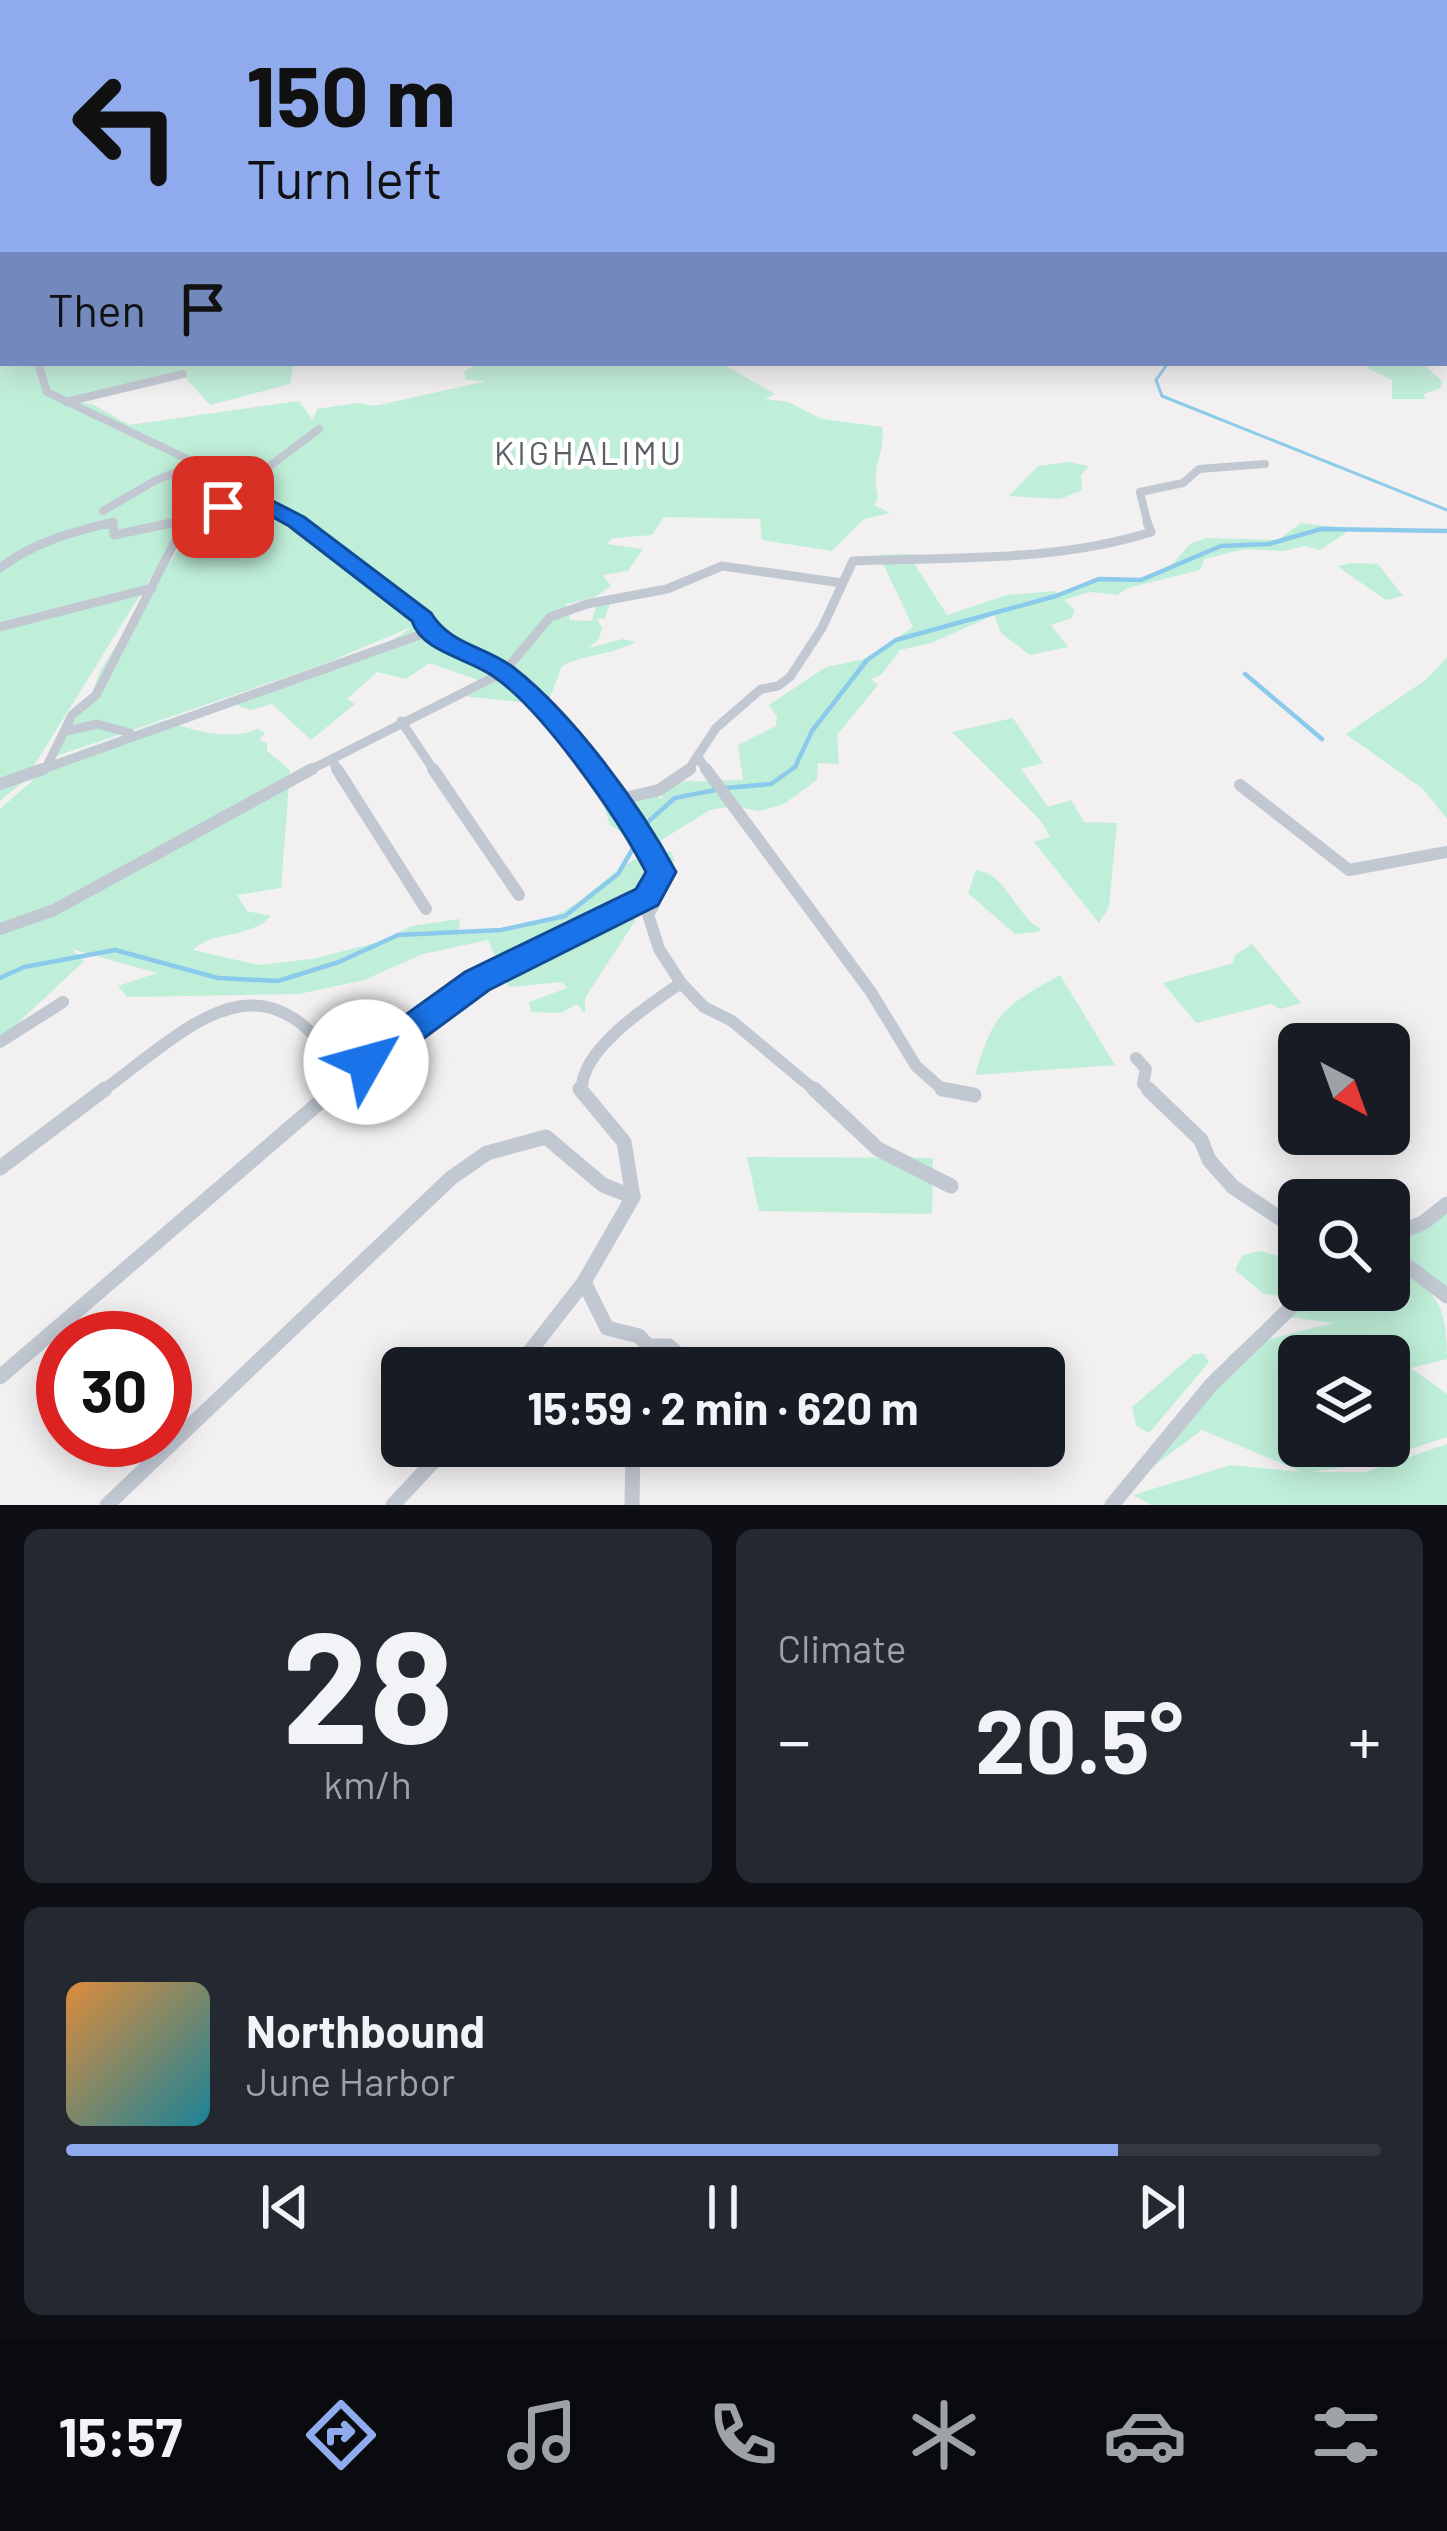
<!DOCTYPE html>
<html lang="en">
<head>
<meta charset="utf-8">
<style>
  :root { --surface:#171b24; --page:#242831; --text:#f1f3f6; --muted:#9ea1a6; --line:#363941; --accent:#90abed }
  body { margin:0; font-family:Barlow,sans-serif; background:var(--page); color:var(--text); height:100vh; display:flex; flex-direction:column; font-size:45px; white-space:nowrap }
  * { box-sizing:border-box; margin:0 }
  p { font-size:39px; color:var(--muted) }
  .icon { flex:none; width:66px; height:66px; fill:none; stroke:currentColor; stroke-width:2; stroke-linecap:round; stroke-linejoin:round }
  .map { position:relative; height:1505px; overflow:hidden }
  .side { display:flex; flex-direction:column; gap:24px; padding:24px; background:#0d0f14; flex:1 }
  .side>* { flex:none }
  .top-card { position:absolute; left:0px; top:0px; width:1449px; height:366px; box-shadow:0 6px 30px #0003; background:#90abed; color:#111; overflow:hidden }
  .needle { width:78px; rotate:139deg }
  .buttons { position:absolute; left:1278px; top:1023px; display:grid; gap:24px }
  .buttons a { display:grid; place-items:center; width:132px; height:132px; border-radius:18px; background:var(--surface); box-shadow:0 6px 30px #0003; font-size:60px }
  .speed { position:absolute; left:36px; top:1311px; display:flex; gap:24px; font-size:60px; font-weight:700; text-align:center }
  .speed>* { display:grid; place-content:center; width:156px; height:156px; border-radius:50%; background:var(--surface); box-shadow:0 6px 30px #0003; line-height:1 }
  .speed .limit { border:18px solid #d22; background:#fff; color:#111 }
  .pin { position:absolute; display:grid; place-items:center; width:102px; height:102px; color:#fff; margin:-51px; border-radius:24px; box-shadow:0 6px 18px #0006 }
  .me { position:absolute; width:132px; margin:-66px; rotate:52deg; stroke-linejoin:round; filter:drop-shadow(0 0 9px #0008) }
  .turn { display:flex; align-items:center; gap:42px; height:252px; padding:0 48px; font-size:54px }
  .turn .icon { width:156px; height:156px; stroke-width:2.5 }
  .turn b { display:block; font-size:84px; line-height:102px }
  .then { display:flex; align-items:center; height:114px; padding:0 48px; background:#0003; gap:24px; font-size:45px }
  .big { font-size:90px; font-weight:700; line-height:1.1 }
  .side .card { flex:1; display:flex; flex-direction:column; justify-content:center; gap:18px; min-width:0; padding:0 42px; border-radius:18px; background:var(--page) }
  .side .dial { align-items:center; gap:0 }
  .dial b { font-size:156px; line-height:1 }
  .song { display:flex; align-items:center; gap:36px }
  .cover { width:144px; height:144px; border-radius:18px; background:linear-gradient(135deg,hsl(30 70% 55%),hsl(190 70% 35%)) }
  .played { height:12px; border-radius:6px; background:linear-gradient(90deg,var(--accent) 80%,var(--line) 80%) }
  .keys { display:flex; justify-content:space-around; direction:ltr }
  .heat { display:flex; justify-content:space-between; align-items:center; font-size:66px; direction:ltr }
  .side .tiles { flex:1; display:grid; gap:24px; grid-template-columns:1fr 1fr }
  .card:last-child { grid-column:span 2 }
  .trip { position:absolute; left:381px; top:1347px; width:684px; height:120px; border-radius:18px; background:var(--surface); box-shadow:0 6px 30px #0003; font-weight:700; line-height:120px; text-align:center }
  .tabs { display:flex; height:192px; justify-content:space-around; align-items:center; background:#090b0e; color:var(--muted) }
  .tabs .icon { width:84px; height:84px }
  .tabs .on { color:var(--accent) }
  .tabs b { font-size:54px; color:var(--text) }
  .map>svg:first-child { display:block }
  .green { fill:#bfefd9; fill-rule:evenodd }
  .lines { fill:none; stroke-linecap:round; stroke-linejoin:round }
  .stream-far1 { stroke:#8ccaec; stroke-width:3 }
  .stream { stroke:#8ccaec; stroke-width:4.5 }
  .minor-far3 { stroke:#c1c8d2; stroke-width:8 }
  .minor-far2 { stroke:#c1c8d2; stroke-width:9 }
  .minor-far1 { stroke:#c1c8d2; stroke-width:12 }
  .minor { stroke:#c1c8d2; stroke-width:15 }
  .route { fill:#1a73e8; stroke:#114b97; stroke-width:3 }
  .labels { text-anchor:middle; stroke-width:9; stroke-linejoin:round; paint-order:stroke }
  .far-quarter-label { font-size:33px; letter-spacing:3px; fill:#5c5f65; stroke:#fff }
</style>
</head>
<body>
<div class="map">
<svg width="1447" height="1505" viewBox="0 0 1447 1505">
  <rect width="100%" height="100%" fill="#f2f0f0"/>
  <!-- green -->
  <g class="green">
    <path d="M 0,314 L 3,363 L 134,363 L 136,367 L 159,363 L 294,363 L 290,384 L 210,405 L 182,374 L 74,400 L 94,405 L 129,425 L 299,401 L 313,420 L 317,409 L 357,403 L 375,406 L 487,381 L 466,380 L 464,371 L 480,363 L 721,363 L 775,394 L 765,399 L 788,402 L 822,419 L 882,427 C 886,456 870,461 878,498 L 874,505 L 890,513 L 864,519 L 832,551 L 762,540 L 760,519 L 664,517 L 652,535 L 613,538 L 607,544 L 643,549 L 628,571 L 603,575 L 611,586 L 593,598 L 566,604 L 570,620 L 592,621 L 597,604 L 610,604 L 605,618 L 597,619 L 602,628 L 599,639 L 588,648 L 623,639 L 636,642 C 612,655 585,654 562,666 L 547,705 L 463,696 L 481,681 L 429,663 L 406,679 L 377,672 L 347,699 L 355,704 L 311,740 L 272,704 L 250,710 L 227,701 C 272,685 382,655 411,627 L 324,664 L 45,760 L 89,701 L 100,671 L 180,547 L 184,524 L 230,487 L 173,523 L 170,547 L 25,780 L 0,801 Z"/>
    <polygon points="1368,363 1422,363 1443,382 1440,388 1424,394 1425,399 1392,399 1392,380 1367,368"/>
    <polygon points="1069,462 1089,466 1081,475 1082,490 1060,499 1009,496 1038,466"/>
    <polygon points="1301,523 1347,528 1347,532 1320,550 1305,546 1283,551 1245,549 1204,559 1200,570 1128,588 1117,595 1090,592 1064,600 1075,610 1072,618 1051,625 1068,647 1030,655 1001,633 994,615 931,643 900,650 882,674 871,679 878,685 837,735 839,764 818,763 817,780 784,804 759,811 734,806 710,810 647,849 610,825 600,795 653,789 661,800 666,782 743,780 738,745 776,726 777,716 769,705 826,667 869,658 913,627 879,555 908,554 947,615 1007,595 1055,591 1059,596 1099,579 1141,580 1168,569 1190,544 1206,538 1278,540"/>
    <polygon points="1352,563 1378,564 1403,596 1386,600 1337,566"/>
    <polygon points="1447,657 1447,819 1423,789 1346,734 1427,679"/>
    <polygon points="1013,718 1043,763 1021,769 1048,807 1071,800 1084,822 1117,823 1109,907 1099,923 1034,842 1050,837 1041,821 952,732"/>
    <path d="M 166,720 C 189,731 235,741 257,729 L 265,733 L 259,740 L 267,743 L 267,751 L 290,770 L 281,888 L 237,895 L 247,911 L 271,916 C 248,940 213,930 193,950 L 258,965 L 312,959 L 379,942 L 412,926 L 460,919 L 458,934 C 489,931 522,929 551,917 C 594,901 623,847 672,852 L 674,861 L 656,871 L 643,892 L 635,921 L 585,998 L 585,1014 L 577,1004 L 561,1013 L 531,1012 L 529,1002 L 567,988 L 562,982 L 509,987 L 488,940 L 423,954 L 364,980 L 299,994 L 127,997 L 118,986 L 157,973 L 72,949 L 84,961 L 0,1040 L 0,809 L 32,781 L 42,764 Z"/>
    <path d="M 976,870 C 1008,874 1015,916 1041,929 L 1038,932 L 1015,934 L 968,893 Z"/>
    <polygon points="1252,944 1301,1003 1281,1009 1271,1004 1196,1023 1163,983 1233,963 1235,955"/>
    <path d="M 1060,975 L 1115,1065 L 975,1075 C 995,1010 1002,1008 1060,975 Z"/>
    <polygon points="747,1157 933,1158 932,1214 759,1211"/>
    <polygon points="1447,1213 1447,1287 1389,1256 1389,1234"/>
    <polygon points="1299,1243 1299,1279 1280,1296 1264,1294 1235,1270 1243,1255 1260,1251 1281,1257"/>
    <path d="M 1389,1258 C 1435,1293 1447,1299 1447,1359 L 1411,1368 L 1447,1394 L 1447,1437 L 1362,1465 L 1310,1472 L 1366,1472 L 1447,1444 L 1447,1505 L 1151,1505 L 1133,1495 L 1231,1465 L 1302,1472 L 1202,1430 L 1120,1491 L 1193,1407 L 1230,1355 L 1244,1345 L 1334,1323 L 1273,1315 L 1304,1290 L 1389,1290 ZM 1299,1356 L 1389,1356 L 1389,1446 L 1299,1446 Z"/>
    <polygon points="1194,1354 1204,1354 1209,1362 1149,1433 1136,1425 1132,1407"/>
  </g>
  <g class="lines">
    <!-- stream-far1 -->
    <polyline class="stream-far1" points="1168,363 1156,380 1162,396 1447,510"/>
    <!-- stream -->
    <g class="stream">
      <polyline points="1245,674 1322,739"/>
      <polyline points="726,788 771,784 795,767 812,731 867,660 896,640 1056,596 1099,579 1141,580 1221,546 1269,544 1321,529 1447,531"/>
      <polyline points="0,978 24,967 115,950 218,978 278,981 339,962 398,935 501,930 565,916 618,874 649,821 675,798 715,790"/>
    </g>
    <!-- minor-far3 -->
    <g class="minor-far3">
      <polyline points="38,363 47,392 248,488"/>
      <polyline points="66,402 183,374"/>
      <polyline points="103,511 156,480 195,465"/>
      <polyline points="102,525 113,525"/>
      <polyline points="162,525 183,520"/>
      <polyline points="181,525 255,499"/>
      <polyline points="303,525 251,495 248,488 255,477 319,429"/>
      <polyline points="1148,525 1140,492 1183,483 1199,469 1265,464"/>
    </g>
    <!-- minor-far2 -->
    <g class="minor-far2">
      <path d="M 298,522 C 328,542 418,600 428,632 C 497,665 550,707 593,772"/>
      <path d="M 0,568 C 34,542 72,532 113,522 L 114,535 L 176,522"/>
      <polyline points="0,627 152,588"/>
      <polyline points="401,721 435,772"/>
      <polyline points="67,731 97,724 130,733"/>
      <polyline points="699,759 708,772"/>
      <polyline points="332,760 339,772"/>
      <polyline points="48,764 72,715 96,695 185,522"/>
      <polyline points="35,772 428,632"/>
      <polyline points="306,772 504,672 550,617 587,604 667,589 722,566 842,583"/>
      <path d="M 687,772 L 716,728 L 761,689 L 778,686 L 790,677 L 822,628 L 853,561 C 951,557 1057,562 1151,532 L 1147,522"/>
    </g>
    <!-- minor-far1 -->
    <g class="minor-far1">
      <polyline points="337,769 426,909"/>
      <polyline points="433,769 519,895"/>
      <polyline points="706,769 871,992 916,1066 942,1089 957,1092"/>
      <polyline points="0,784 43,769"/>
      <polyline points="1240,785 1349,870 1447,852"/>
      <polyline points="612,801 659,790 690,769"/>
      <polyline points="0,929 54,910 312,769"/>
      <polyline points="681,983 704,1007 732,1021 817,1092"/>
      <polyline points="0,1042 63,1002"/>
      <polyline points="1136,1058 1146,1069 1143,1084 1151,1092"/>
      <path d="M 101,1092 C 191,1026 265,942 346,1079"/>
      <polyline points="332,1092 386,1045 477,981 647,897"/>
      <path d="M 582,1092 C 578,1051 650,1004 681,983 L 659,949 L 648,914 L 653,906 L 647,897 L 661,872 L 591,769"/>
    </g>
    <!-- minor -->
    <g class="minor">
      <polyline points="580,1089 624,1142 633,1197 584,1282 607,1328 639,1336 648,1346 669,1346 680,1356 677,1368"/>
      <polyline points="814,1089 878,1149 951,1186"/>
      <polyline points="942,1089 974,1095"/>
      <polyline points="1148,1089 1201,1140 1209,1160 1233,1187 1299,1231"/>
      <polyline points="0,1168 105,1089"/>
      <polyline points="1389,1236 1423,1223 1447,1204"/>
      <polyline points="1389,1252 1447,1296"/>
      <polyline points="517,1368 584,1282"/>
      <polyline points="0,1377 335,1089"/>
      <polyline points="107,1505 451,1178 487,1153 546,1137 603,1185 633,1197"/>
      <polyline points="393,1505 448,1446"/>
      <polyline points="632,1505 633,1446"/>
      <polyline points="1112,1505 1211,1385 1309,1290"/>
    </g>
  </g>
  <!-- sky -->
  <linearGradient id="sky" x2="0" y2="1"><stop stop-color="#83bdea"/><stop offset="0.47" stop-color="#f9f8f8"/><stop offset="1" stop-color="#f9f8f8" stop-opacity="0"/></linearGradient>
  <rect width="1447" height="396" fill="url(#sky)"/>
  <!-- route -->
  <path class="route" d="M 255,492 L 304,517 L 431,613 C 450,645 486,646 514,668 C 574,715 640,805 676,872 L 658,905 L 489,990 L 378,1072 L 366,1076 L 354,1072 L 348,1062 L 354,1052 L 465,972 L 636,889 L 646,872 C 618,818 543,710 493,676 C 468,658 422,652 412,621 L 289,526 L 253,506 L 223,514 L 213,507 Z"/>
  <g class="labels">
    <!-- far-quarter labels -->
    <g class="far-quarter-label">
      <text x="589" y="465">KIGHALIMU</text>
    </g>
  </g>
</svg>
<div class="buttons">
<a><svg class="needle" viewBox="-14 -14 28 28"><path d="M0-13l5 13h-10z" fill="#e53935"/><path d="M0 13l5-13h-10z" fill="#9ea1a6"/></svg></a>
<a><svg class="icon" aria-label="search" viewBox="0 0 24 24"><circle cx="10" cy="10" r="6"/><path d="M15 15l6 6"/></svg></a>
<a><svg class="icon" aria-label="layers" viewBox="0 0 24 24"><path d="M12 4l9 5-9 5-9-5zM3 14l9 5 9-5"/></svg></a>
</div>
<div class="speed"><div class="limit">30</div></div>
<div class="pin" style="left:223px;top:507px;background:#d93025"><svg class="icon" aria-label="arrive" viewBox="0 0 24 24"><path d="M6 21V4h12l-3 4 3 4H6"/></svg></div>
<svg class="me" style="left:366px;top:1062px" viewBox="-20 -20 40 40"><circle r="19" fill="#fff"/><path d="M0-13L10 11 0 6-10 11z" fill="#1a73e8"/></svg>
<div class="trip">15:59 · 2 min · 620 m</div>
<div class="top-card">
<div class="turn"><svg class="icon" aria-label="left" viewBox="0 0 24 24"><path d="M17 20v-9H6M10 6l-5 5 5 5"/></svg><div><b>150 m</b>Turn left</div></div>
<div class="then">Then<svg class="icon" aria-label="arrive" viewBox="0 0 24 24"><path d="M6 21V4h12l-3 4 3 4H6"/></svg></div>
</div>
</div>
<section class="side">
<div class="tiles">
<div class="card dial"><b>28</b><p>km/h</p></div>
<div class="card"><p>Climate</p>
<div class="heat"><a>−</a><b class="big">20.5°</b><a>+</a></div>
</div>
<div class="card">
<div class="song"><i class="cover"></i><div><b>Northbound</b><p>June Harbor</p></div></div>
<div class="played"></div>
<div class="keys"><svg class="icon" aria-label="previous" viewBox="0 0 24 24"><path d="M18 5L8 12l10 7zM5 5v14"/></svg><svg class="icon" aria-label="pause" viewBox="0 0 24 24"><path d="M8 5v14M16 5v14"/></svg><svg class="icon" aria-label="next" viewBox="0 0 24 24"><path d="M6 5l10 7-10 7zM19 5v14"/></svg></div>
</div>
</div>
</section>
<nav class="tabs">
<b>15:57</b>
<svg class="icon on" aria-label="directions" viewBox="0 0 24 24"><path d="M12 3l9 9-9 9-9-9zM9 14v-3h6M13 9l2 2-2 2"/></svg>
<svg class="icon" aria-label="music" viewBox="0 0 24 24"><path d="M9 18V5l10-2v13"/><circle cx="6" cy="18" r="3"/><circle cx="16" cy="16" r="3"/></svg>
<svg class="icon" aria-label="phone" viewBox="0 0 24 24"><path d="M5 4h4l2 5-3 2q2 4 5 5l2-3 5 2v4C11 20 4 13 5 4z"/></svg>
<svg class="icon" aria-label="climate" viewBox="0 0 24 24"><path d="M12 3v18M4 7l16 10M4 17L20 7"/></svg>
<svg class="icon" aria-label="car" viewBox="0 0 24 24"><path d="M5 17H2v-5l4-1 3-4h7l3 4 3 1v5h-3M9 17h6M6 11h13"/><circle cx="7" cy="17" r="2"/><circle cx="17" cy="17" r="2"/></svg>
<svg class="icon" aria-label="filters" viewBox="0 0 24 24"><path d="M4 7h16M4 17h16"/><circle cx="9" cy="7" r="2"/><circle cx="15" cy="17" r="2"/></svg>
</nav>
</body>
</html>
